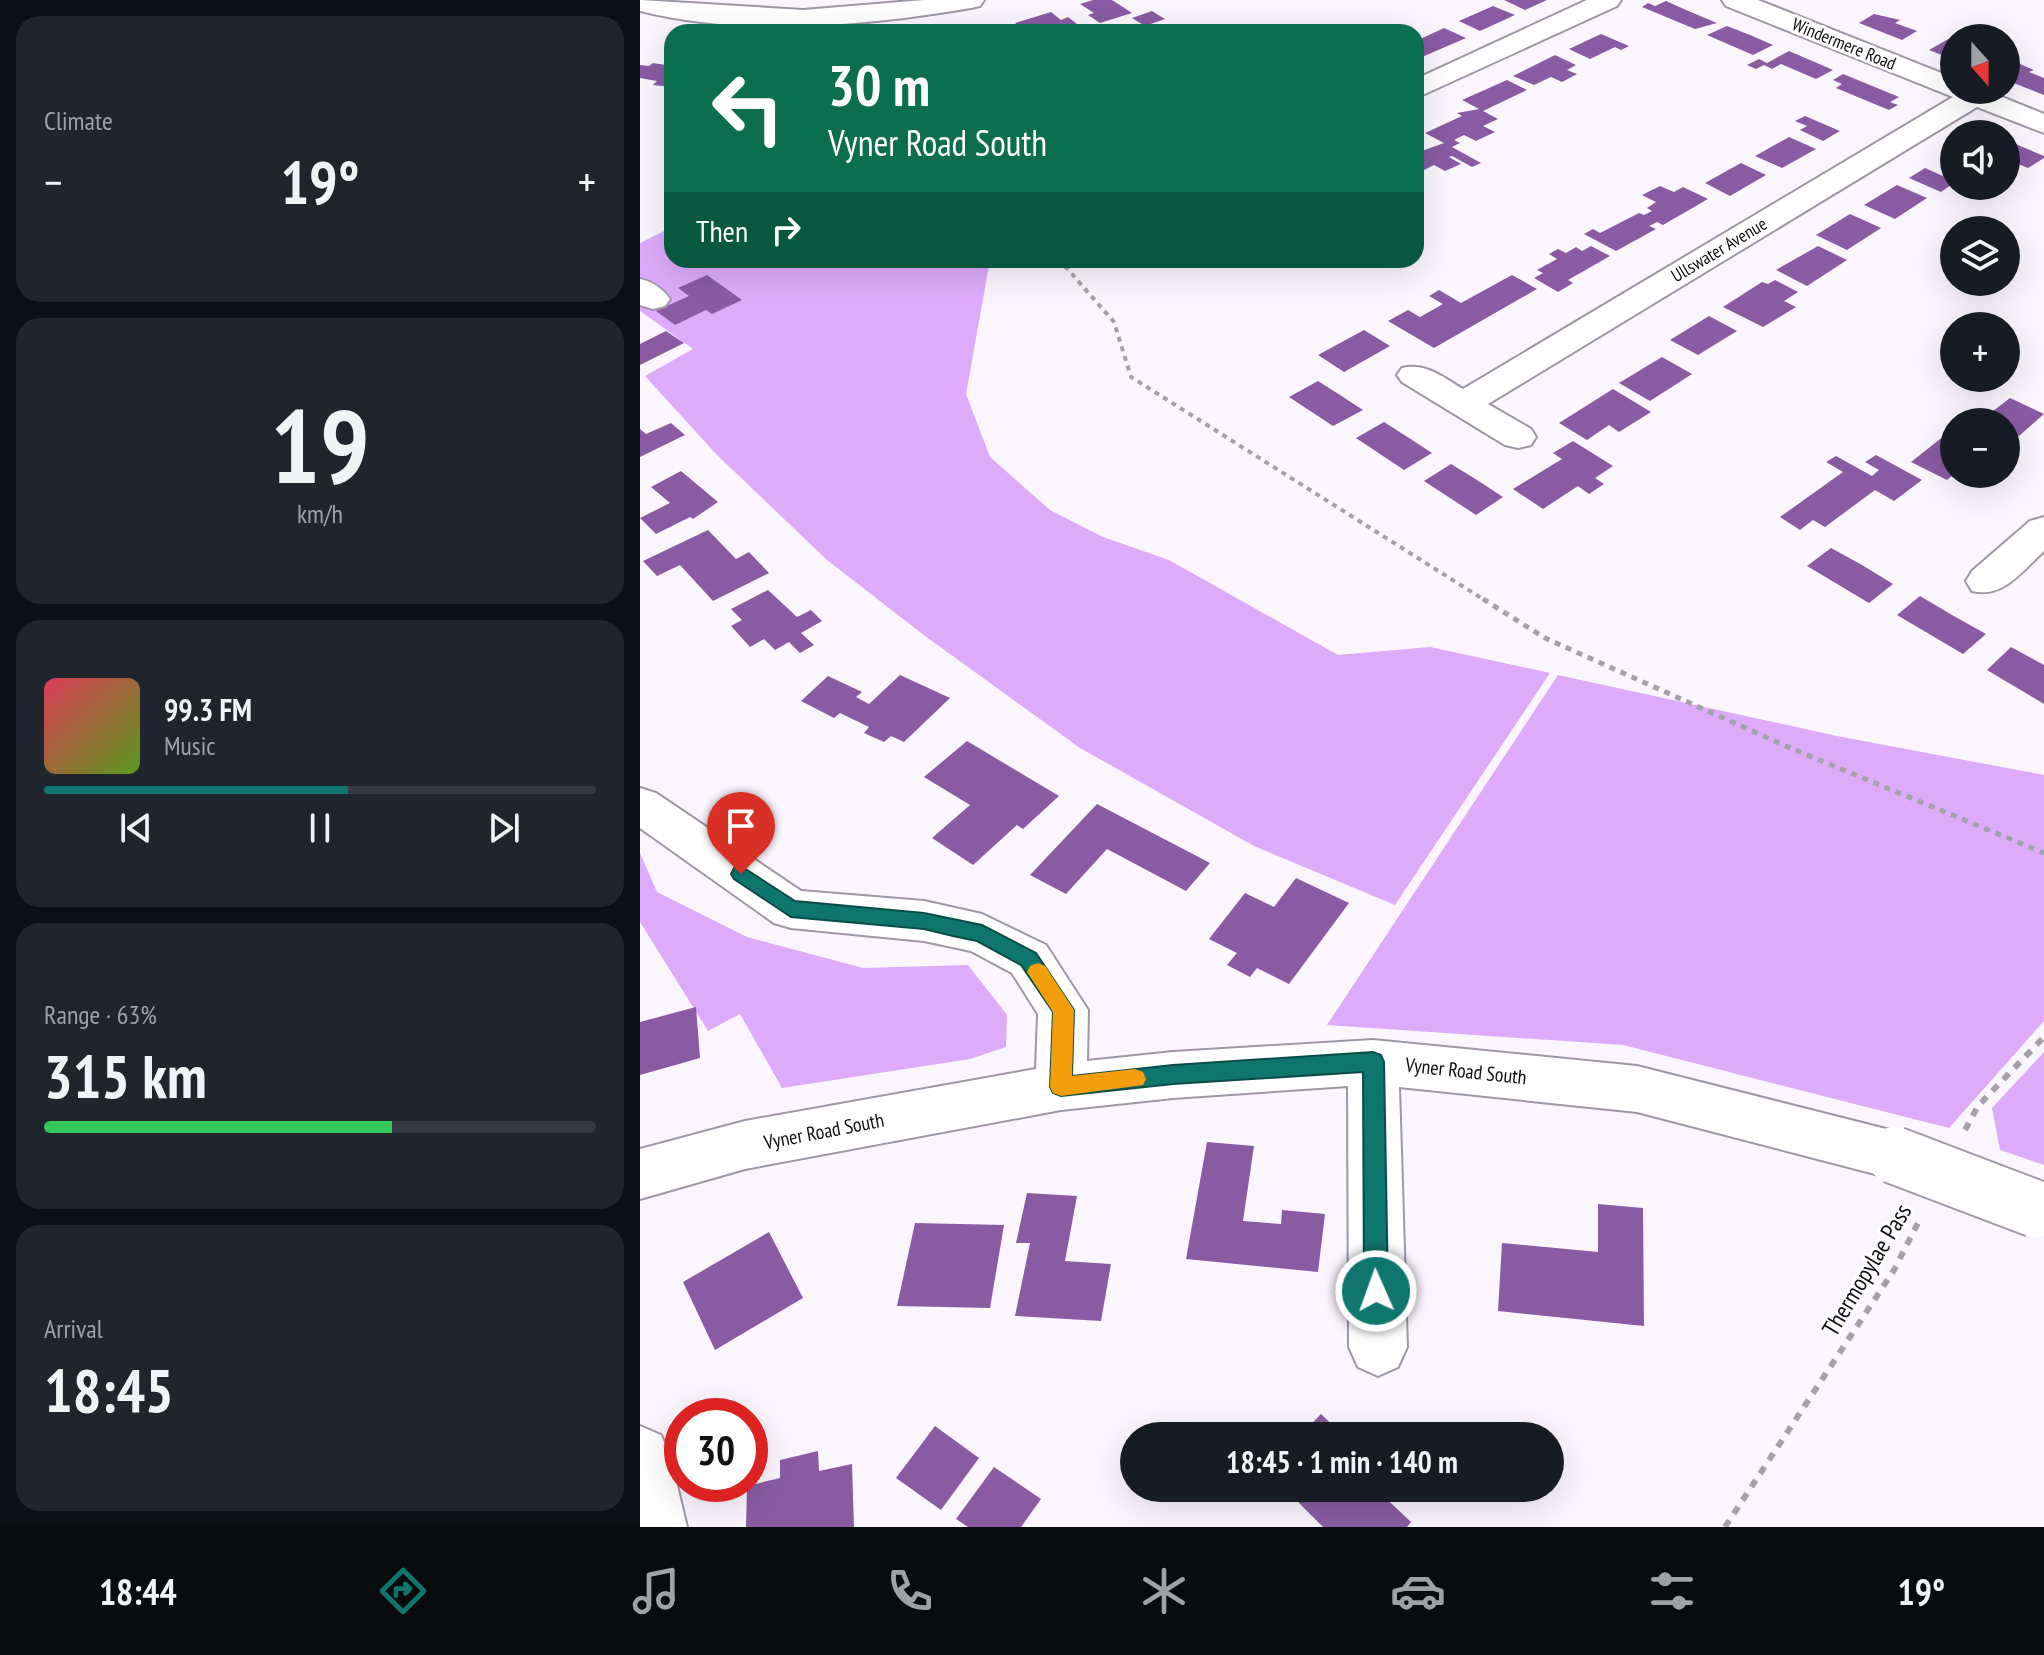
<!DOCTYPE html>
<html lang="en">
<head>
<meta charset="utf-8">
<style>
  :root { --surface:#171b24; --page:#20242c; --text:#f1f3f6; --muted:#9ea1a6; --line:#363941; --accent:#0f766e }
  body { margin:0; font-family:"PT Sans Narrow",sans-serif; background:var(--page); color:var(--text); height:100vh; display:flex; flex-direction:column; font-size:30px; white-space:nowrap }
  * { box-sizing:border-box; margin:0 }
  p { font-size:26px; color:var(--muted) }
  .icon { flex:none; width:44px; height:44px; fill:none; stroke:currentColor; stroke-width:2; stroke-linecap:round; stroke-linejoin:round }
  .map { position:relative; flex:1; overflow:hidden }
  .details { display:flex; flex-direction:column; gap:16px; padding:16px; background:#0d0f14; width:640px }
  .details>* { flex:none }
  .top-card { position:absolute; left:24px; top:24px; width:760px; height:244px; border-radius:24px; box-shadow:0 8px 32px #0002; background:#0b6e4f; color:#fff; overflow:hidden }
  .needle { width:52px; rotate:159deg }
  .controls { position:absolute; left:1300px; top:24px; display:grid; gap:16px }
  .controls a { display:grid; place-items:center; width:80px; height:80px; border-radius:50%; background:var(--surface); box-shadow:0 8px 32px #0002; font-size:40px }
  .speed { position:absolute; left:24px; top:1398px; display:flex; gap:16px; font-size:40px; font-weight:700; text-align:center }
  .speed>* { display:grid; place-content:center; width:104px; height:104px; border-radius:50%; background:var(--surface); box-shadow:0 8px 32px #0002; line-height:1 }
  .speed .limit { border:12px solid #d22; background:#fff; color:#111 }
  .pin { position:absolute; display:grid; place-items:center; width:68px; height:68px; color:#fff; margin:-82px -34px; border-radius:50% 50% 50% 0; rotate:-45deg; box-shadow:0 0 8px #0007 }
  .pin .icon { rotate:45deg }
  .me { position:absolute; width:88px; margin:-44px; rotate:358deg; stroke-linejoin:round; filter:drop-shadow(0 0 6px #0008) }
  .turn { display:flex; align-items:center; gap:28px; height:168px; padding:0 32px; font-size:36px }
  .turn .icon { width:104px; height:104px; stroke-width:2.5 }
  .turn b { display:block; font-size:56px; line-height:68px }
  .then { display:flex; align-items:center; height:76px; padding:0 32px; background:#0003; gap:16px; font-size:30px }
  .big { font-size:60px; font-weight:700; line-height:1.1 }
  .details .card { flex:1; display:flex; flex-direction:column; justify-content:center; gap:12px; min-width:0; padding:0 28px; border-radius:24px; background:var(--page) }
  .details .dial { align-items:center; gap:0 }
  .dial b { font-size:104px; line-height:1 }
  .song { display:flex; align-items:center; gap:24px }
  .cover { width:96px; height:96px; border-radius:12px; background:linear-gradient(135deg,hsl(350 70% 55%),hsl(90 70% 35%)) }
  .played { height:8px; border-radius:4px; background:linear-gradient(90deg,var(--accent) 55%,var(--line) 55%) }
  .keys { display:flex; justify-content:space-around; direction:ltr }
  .heat { display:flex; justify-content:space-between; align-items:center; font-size:44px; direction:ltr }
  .charge { height:12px; border-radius:6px; background:linear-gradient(90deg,#34c759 63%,var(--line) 0) }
  .trip { position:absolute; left:480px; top:1422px; width:444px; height:80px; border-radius:40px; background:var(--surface); box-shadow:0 8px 32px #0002; font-weight:700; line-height:80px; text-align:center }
  .tabs { display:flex; height:128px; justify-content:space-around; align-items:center; background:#090b0e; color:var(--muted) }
  .tabs .icon { width:56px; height:56px }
  .tabs .selected { color:var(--accent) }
  .tabs b { font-size:36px; color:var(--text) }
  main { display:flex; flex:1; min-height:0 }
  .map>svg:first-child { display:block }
  .forest { fill:#ddabfa }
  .building { fill:#8a5ba3 }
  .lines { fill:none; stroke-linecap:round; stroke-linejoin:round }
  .minor-casing { stroke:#9f97a4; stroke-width:4 }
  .path-far3 { stroke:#a6a1a8; stroke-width:3; stroke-dasharray:4 4; stroke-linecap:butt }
  .path-far2 { stroke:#a6a1a8; stroke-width:4; stroke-dasharray:5 5; stroke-linecap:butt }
  .path-far1 { stroke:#a6a1a8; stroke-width:5; stroke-dasharray:6 6; stroke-linecap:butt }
  .path { stroke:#a6a1a8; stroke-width:6; stroke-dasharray:8 8; stroke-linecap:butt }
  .minor { fill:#fff; fill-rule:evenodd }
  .minor-bridge-casing { stroke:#9f97a4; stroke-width:60; stroke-linecap:butt }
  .minor-bridge { stroke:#fff; stroke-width:56 }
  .route { fill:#0f766e; stroke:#0a4d48; stroke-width:2 }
  .slow { fill:#f59e0b }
  .labels { text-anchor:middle; stroke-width:6; stroke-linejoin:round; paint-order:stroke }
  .far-street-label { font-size:18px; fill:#0f0d11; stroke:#fff }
  .street-label { font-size:20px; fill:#0f0d11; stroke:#fff }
  .near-street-label { font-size:24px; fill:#0f0d11; stroke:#fff }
</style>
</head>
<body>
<main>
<section class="details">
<div class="card"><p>Climate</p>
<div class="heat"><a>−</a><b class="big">19°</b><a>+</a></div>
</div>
<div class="card dial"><b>19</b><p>km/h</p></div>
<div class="card">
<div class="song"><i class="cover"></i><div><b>99.3 FM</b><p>Music</p></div></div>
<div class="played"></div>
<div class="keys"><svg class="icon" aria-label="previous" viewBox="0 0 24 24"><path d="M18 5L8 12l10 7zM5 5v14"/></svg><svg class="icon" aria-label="pause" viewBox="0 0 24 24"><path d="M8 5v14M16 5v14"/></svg><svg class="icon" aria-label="next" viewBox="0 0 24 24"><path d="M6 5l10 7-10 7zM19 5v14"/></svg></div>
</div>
<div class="card"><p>Range · 63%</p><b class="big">315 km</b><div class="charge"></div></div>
<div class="card"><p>Arrival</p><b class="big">18:45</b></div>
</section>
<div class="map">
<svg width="1404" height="1527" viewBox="0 0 1404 1527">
  <rect width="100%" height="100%" fill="#fbf5fe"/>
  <!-- forest -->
  <g class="forest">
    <polygon points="32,227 32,260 350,260 326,394 350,457 410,510 463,537 529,560 698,655 790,647 910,673 755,905 614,846 440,748 285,636 187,560 77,455 5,376 53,349 0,311 0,243"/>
    <polygon points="918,675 1197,736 1404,775 1404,1021 1309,1128 983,1045 687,1025"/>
    <polygon points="0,853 17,892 107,937 223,968 328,965 367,1015 366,1047 330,1059 142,1088 100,1014 68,1031 0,922"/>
    <polygon points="1404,1052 1404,1165 1360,1150 1352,1108"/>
  </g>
  <!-- building -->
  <g class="building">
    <polygon points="453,0 472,0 492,13 460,23 448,15 454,13 440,4"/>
    <polygon points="864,0 907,0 885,10"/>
    <polygon points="1026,1 1046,10 1077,23 1055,29 1002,7 1008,3 1015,6"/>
    <polygon points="853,6 875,15 840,31 819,21"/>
    <polygon points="512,11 525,19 505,26 492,18"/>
    <polygon points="411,12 421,20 428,17 442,28 429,32 387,32 375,23"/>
    <polygon points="1234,14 1260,20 1255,23 1277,31 1262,40 1219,23"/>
    <polygon points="1087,26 1110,35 1133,45 1113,55 1067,35"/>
    <polygon points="804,28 826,38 782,57 776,54 776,41"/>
    <polygon points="961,34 989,46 981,50 975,47 950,59 929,49"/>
    <polygon points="1310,38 1314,40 1314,60 1289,50"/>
    <polygon points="1149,51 1170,60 1193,70 1176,79 1141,64 1132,69 1124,65 1116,69 1107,65 1119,59 1127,63"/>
    <polygon points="915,55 936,65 927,70 937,74 922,82 911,77 894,85 873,76"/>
    <polygon points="1373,61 1394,70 1389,72 1404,78 1404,95 1366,80 1366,65"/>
    <polygon points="13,63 32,66 32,87 13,85 17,81 0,78 0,65 9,66"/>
    <polygon points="1203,74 1259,97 1250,102 1258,105 1249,110 1196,88 1202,84 1193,80"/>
    <polygon points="867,80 887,90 843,111 858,119 843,126 855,132 836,141 824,135 814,140 820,143 812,147 841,163 832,167 812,156 809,157 821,164 805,171 794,165 776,174 776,153 804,143 785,133 822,116 817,113 839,109 822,100"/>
    <polygon points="1165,116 1200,131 1183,141 1160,130 1167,126 1155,121"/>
    <polygon points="1149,137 1176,149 1142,168 1115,156"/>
    <polygon points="1366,140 1404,156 1404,158 1388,168 1366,159"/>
    <polygon points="1101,163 1126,175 1090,196 1065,183"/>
    <polygon points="1285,168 1314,181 1314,183 1301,192 1269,178"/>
    <polygon points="1257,185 1287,198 1255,219 1224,205"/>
    <polygon points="1020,186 1034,192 1043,187 1068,199 1023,225 1017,222 1009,226 1016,229 976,251 944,234 953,229 960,233 999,213 1004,215 1012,211 1007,208 1016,202 1002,195"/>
    <polygon points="1210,214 1241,228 1207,250 1176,235"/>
    <polygon points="951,246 970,256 928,280 933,283 918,292 894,278 903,273 897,270 917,259 909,254 918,249 926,253 936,247 942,251"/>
    <polygon points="1178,246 1207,260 1167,286 1136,270"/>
    <polygon points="67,275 102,300 72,314 66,310 35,325 16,311 49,296 38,288"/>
    <polygon points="872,275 897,289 794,348 748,321 768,310 780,317 803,304 789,296 799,290 821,303"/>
    <polygon points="1135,280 1158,292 1144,301 1156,307 1123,327 1083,307 1122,282 1128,284"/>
    <polygon points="1069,316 1097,331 1058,355 1030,340"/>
    <polygon points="724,330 750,346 704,372 678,355"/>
    <polygon points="26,331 44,343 0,365 0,344"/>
    <polygon points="1022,357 1052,374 1010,401 979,383"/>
    <polygon points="678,381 700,395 723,410 693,426 649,397"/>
    <polygon points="973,389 1011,412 979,432 969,425 947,440 919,423"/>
    <polygon points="1370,398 1404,414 1371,443 1366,441 1366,422 1339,422"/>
    <polygon points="744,422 769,438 792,453 764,470 716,438"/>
    <polygon points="31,423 45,435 0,457 0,429 6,434"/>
    <polygon points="1309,432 1314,435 1314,474 1307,480 1271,462"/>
    <polygon points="933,441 973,466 955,478 964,484 949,494 938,486 903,509 873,489 922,459 913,453"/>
    <polygon points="1236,455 1282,480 1254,501 1235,490 1185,527 1173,520 1160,530 1140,517 1203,472 1186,462 1196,456 1232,476 1239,470 1225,462"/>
    <polygon points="811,464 837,480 863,497 836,515 784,481"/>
    <polygon points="41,471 78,502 53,519 50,517 16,534 0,518 30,503 11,487"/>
    <polygon points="68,530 96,559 109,552 129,573 73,601 40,565 17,576 3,561"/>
    <polygon points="1191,548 1222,565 1253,584 1229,603 1167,566"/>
    <polygon points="128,590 157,617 171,610 182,621 161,633 174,645 160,653 149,642 135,650 124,639 110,647 91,626 102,620 91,609"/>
    <polygon points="1280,596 1312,615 1346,634 1323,654 1257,615"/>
    <polygon points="1371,647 1404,665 1404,704 1347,670"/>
    <polygon points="260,675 310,698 264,742 251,736 244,742 224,733 229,727 200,713 194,718 161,701 188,676 222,692 216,697 229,704"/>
    <polygon points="327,741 419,796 383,829 377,825 333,865 292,838 330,805 284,777"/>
    <polygon points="457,804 570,863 546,891 467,849 426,894 390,875"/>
    <polygon points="656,878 709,903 649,984 617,968 610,977 587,965 597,953 569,939 605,893 634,907"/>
    <polygon points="56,1007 60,1058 0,1075 0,1022"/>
    <polygon points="567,1142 614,1146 603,1221 641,1224 642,1210 685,1214 678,1272 546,1259"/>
    <polygon points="387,1193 437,1196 425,1261 471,1264 461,1321 375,1316 390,1243 376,1243"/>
    <polygon points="958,1204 1003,1208 1004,1326 858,1311 862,1243 958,1252"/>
    <polygon points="275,1223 364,1225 350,1308 257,1306"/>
    <polygon points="129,1232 163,1298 75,1350 43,1282"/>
    <polygon points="681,1414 704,1436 660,1436"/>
    <polygon points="295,1426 339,1458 301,1510 256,1478"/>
    <polygon points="178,1451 179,1471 212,1464 214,1527 106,1527 107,1486 140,1478 140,1460"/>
    <polygon points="354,1467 401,1499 381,1527 328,1527 316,1519"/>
    <polygon points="644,1488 735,1488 771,1522 767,1527 683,1527"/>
  </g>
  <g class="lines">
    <!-- minor casing -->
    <g class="minor-casing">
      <g id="minor">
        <path d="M 0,0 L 163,10 L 284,0 L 344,0 L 340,6 L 331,8 C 225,26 105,37 0,11 Z"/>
        <polygon points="947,0 981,0 977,6 776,98 776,79"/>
        <path d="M 1082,0 L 1118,0 L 1314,78 L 1314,90 L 1345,90 L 1404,114 L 1404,133 L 1337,107 L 848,404 L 891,429 L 896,437 L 891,445 L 878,448 L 865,445 L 762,382 L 757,375 L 762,368 C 785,362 803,377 823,389 L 1313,97 L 1086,6 Z"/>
        <path d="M 0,279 C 13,282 22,288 30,299 L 25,306 L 13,309 L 0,305 Z"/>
        <path d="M 1404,517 L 1404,551 C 1383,570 1363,599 1332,591 L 1326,581 L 1332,571 L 1390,521 Z"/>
        <polygon points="0,788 16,793 161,891 284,901 342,914 406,945 448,1010 447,1061 533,1052 733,1040 997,1066 1254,1131 1273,1138 1281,1155 1273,1172 1254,1179 997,1112 759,1087 767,1347 758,1367 738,1376 718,1367 709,1347 708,1086 533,1098 421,1110 105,1169 0,1199 0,1149 105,1121 396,1069 398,1014 372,973 331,951 284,941 151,928 134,923 0,828"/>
        <polygon points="0,1426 21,1435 30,1456 47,1527 0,1527"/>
      </g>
    </g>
    <!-- path-far3 -->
    <polyline class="path-far3" points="419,260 426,268"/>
    <!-- path-far2 -->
    <polyline class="path-far2" points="425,266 474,322 491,377 846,601"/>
    <!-- path-far1 -->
    <polyline class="path-far1" points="843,599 905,638 1148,747 1404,853"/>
    <!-- path -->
    <g class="path">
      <polyline points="1325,1130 1338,1106 1404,1037"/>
      <polyline points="1085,1527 1254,1270 1281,1217"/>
    </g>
    <!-- minor -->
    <use href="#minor" class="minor"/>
    <!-- minor-bridge casing -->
    <g class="minor-bridge-casing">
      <polyline id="minor-bridge" points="1254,1155 1396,1209"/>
    </g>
    <!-- minor-bridge -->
    <use href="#minor-bridge" class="minor-bridge"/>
  </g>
  <!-- route -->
  <polygon class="route" points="101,866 155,901 284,913 342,925 396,953 434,1010 432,1076 533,1065 733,1052 741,1055 744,1062 748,1291 744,1299 736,1302 728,1299 724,1291 723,1072 533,1084 421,1096 413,1093 410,1087 413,1012 381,965 337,941 313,936 284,929 151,917 94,879 91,874 94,868"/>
  <!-- slow -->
  <polygon class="slow" points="398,963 405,966 434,1010 432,1076 495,1069 503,1072 506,1079 503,1085 421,1096 413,1093 410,1087 413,1012 387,972 390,966"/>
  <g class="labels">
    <!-- far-street labels -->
    <g class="far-street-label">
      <text transform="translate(1204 44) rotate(22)" y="6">Windermere Road</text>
      <text transform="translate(1079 250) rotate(-31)" y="6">Ullswater Avenue</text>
    </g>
    <!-- street labels -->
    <g class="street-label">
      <text transform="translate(826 1071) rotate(6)" y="7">Vyner Road South</text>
      <text transform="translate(184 1131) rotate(-11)" y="7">Vyner Road South</text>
    </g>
    <!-- near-street labels -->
    <g class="near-street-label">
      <text transform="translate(1227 1270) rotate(-59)" y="8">Thermopylae Pass</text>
    </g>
  </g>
</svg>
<div class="controls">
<a><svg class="needle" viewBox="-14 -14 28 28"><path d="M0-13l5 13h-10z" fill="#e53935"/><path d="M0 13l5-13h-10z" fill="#9ea1a6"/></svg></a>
<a><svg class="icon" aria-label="sound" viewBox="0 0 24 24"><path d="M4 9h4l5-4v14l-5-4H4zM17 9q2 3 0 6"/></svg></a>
<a><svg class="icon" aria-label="layers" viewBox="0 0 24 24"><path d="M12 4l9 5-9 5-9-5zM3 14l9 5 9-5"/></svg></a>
<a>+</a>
<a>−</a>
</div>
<div class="speed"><div class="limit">30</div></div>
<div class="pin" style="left:101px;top:874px;background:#d93025"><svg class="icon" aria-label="arrive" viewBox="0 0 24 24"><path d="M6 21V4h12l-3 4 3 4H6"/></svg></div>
<svg class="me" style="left:736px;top:1291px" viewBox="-20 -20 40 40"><circle r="17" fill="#0f766e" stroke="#fff" stroke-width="3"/><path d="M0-11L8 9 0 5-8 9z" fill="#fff"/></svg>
<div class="trip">18:45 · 1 min · 140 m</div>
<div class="top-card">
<div class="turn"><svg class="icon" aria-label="left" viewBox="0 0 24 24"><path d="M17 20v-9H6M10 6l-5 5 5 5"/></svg><div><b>30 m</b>Vyner Road South</div></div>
<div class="then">Then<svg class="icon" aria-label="right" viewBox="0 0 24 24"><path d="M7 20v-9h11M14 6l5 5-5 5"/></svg></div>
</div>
</div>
</main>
<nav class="tabs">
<b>18:44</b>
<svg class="icon selected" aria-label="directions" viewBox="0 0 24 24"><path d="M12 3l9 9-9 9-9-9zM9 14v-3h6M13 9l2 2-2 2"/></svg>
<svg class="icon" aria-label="music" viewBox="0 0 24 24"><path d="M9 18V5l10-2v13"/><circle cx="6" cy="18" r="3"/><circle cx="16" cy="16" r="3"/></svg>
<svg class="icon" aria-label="phone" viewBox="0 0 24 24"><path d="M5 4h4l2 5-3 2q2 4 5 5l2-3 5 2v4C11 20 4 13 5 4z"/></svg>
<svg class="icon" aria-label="climate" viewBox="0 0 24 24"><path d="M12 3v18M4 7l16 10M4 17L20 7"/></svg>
<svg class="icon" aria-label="car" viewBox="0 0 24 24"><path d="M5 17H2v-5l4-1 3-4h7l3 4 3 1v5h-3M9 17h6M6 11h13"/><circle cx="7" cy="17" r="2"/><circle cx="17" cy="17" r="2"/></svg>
<svg class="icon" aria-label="filters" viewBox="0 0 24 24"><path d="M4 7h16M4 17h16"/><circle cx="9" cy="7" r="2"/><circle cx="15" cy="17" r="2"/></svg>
<b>19°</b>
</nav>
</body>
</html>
